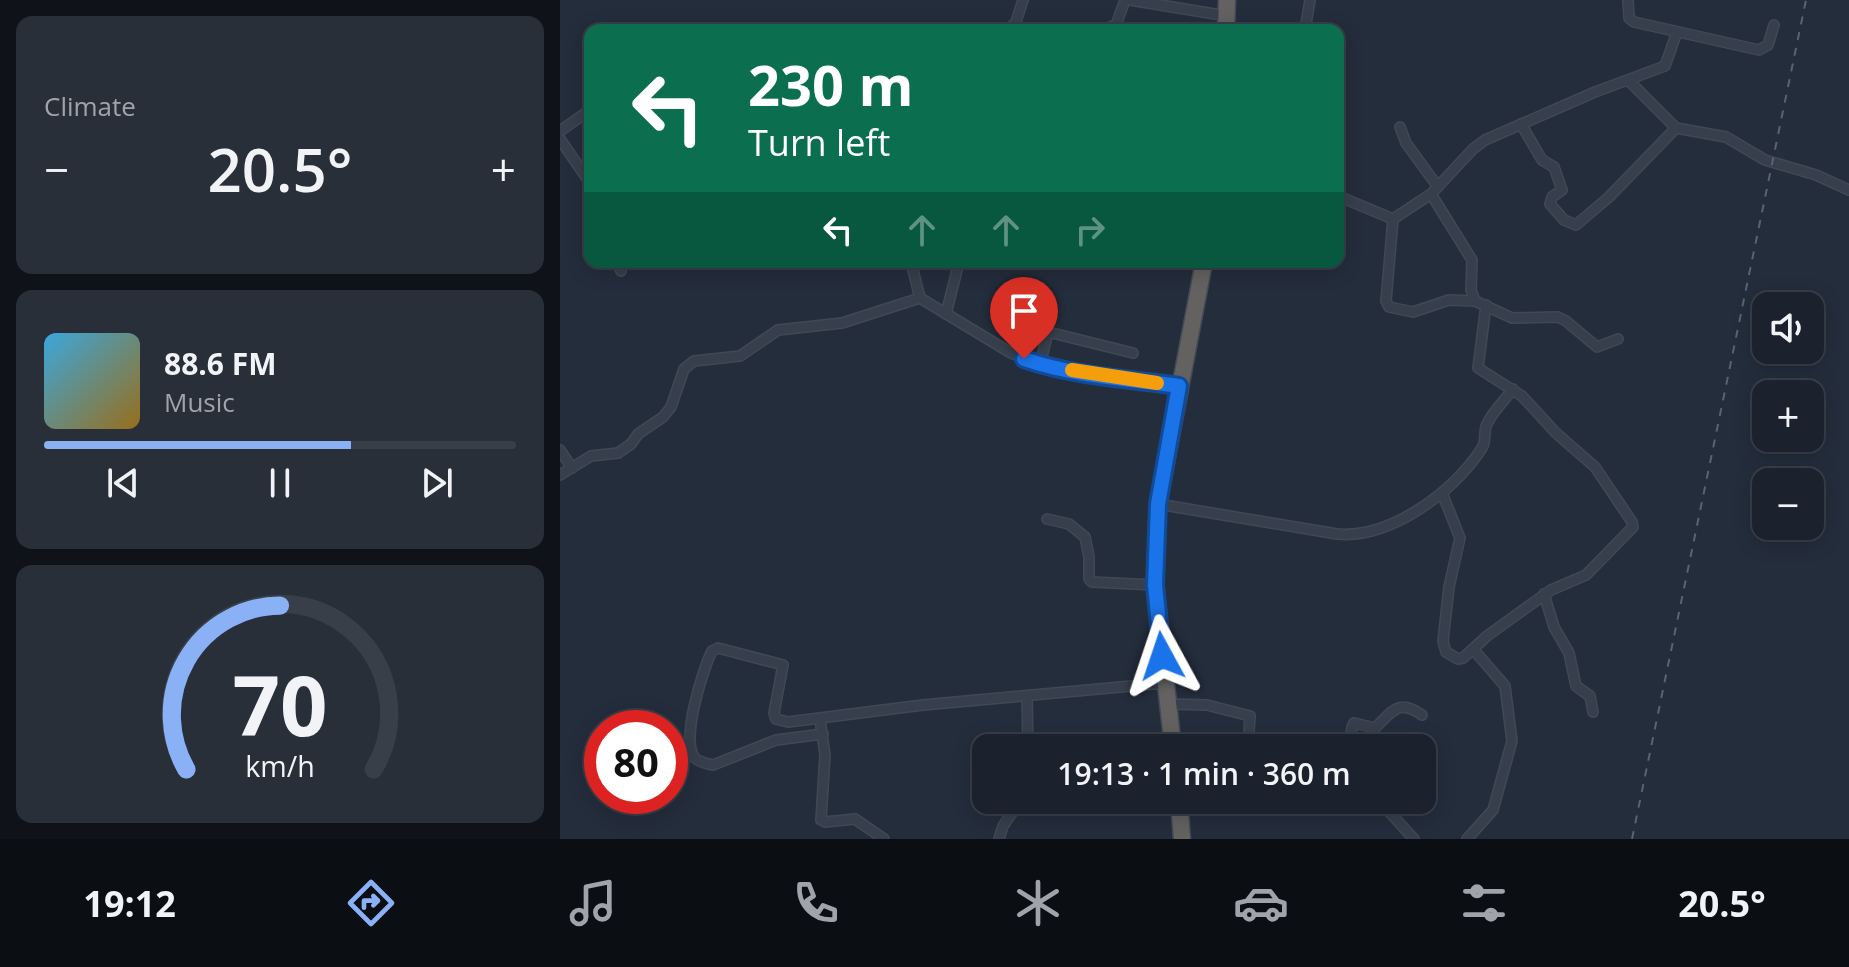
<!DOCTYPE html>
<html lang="en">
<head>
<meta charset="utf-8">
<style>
  :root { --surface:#1b222d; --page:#282f39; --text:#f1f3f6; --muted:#a0a4aa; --line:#393f49; --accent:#8ab1f6 }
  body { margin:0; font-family:"Open Sans",sans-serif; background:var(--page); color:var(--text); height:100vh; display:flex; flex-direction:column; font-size:30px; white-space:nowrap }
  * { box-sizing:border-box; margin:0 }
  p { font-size:26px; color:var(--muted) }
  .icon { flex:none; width:44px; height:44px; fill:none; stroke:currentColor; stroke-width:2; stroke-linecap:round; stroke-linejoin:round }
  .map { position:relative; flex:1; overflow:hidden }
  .panel { display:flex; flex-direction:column; gap:16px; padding:16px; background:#0f1319; width:560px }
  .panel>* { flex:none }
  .hud { position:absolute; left:24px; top:24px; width:760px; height:244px; border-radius:16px; box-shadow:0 4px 20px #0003,0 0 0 2px var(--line); background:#0b6e4f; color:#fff; overflow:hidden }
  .buttons { position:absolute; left:1192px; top:292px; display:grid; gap:16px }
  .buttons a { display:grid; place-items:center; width:72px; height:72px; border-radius:16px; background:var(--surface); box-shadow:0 4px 20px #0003,0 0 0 2px var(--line); font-size:40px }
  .speed { position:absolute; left:24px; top:710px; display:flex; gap:16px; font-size:40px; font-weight:700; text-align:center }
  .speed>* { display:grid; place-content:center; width:104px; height:104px; border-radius:50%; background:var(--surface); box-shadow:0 4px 20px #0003,0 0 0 2px var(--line); line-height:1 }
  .speed .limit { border:12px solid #d22; background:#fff; color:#111 }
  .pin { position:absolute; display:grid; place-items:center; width:68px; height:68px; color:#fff; margin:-82px -34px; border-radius:50% 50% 50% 0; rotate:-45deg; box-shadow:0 0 8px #0007 }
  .pin .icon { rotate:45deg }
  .me { position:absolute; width:88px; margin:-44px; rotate:355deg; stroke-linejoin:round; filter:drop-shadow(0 0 6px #0008) }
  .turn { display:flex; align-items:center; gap:28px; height:168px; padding:0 32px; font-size:36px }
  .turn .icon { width:104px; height:104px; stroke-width:2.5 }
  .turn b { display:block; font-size:56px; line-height:68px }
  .lanes { display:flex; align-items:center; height:76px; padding:0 32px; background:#0003; justify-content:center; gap:40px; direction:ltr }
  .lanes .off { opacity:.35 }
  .big { font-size:60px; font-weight:600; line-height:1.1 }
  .panel .widget { flex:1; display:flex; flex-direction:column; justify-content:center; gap:12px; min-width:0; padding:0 28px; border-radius:16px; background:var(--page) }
  .panel .dial { align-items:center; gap:0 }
  .dial svg { height:208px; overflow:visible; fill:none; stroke:var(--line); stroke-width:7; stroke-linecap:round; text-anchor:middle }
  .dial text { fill:var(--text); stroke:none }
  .song { display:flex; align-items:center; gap:24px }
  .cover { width:96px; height:96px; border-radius:12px; background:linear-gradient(135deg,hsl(200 70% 55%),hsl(40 70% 35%)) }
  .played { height:8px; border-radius:4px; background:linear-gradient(90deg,var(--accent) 65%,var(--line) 65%) }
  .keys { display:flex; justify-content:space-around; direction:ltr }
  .heat { display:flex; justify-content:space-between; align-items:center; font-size:44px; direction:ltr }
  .trip { position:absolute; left:412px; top:734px; width:464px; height:80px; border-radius:16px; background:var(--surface); box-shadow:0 4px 20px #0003,0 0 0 2px var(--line); font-weight:600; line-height:80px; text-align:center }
  .dock { display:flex; height:128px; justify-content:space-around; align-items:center; background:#0b0e12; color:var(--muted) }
  .dock .icon { width:56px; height:56px }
  .dock .current { color:var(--accent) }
  .dock b { font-size:36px; color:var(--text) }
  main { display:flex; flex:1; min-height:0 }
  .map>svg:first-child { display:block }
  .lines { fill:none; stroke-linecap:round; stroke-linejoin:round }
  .minor-casing { stroke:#414855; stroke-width:12 }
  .trunk-casing { stroke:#434a57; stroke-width:19 }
  .minor { stroke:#373f4c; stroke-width:9 }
  .trunk { stroke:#646260; stroke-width:16 }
  .rail { stroke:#596373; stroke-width:2; stroke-dasharray:8 8; stroke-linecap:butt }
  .route-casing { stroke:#114b97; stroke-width:20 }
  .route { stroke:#1a73e8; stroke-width:14 }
  .slow { stroke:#f59e0b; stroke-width:14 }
</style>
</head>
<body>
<main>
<section class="panel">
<div class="widget"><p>Climate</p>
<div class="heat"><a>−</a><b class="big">20.5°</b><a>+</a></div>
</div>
<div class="widget">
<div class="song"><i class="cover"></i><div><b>88.6 FM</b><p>Music</p></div></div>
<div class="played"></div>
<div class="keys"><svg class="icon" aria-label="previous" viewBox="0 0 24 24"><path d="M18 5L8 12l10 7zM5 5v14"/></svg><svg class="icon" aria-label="pause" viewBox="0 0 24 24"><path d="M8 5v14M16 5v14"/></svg><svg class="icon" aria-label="next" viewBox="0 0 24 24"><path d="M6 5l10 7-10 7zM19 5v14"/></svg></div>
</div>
<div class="widget dial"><svg viewBox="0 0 100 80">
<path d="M14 69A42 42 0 1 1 86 69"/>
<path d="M14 69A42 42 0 0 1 50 6" stroke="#8ab1f6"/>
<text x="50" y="56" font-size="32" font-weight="700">70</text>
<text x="50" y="72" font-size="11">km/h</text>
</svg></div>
</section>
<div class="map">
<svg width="1289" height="839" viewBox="0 0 1289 839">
  <rect width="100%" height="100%" fill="#242d3c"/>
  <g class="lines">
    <!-- minor casing -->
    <g class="minor-casing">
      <g id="minor">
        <polyline points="570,0 667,16"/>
        <polyline points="1068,0 1069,18 1074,22 1199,50 1208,45 1214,25"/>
        <polyline points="448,30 456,22 463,0"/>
        <polyline points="542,30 556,25 565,0"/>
        <polyline points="750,30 746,24 750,0"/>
        <polyline points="1069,81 1116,128 1166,137 1205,160 1256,175 1289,190"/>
        <polyline points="961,124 982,160 994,167 1002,190 992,197 990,204 1004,220 1016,225 1049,197 1116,128"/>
        <polyline points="840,127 846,143 878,187"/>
        <polyline points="0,131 30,110"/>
        <polyline points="0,139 30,183"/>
        <polyline points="871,194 912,260 911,290 915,301"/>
        <polyline points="778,196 833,219"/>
        <polyline points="833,219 871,194 913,149 925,140 1035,92 1105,66 1117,32"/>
        <polyline points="833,219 826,301 829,307 853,312 889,300 915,301 952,318 998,317 1006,321 1037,347 1058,339"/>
        <polyline points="57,262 61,271"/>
        <polyline points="351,262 360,298 451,353 480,365 619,386"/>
        <polyline points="386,314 399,262"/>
        <polyline points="488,332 573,353"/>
        <polyline points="480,365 487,336 485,324"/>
        <polyline points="0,450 12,468"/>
        <polyline points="0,475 31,456 58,453 71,444 78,434 103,417 111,407 124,369 134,361 180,356 218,330 282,323 360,298"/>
        <polyline points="882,493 900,538 889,587 883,641 886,652 898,659 903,658 927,636 991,590 1026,575 1073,527 1072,522 1035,467 996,433 962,396 918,368 926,305"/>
        <path d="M 598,504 L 777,534 C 830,539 894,492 922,448 C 927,440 923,432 927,424 C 932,412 945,400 953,389"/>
        <polyline points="487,519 509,524 525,537 529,557 529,579 532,582 595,585"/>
        <polyline points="984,594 994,627 1009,653 1016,686 1030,696 1033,712"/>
        <polyline points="467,697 468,748"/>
        <polyline points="608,704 647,705 690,716 688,748"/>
        <polyline points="260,719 265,755 261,820 265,822 295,819 324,839"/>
        <path d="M 263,734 L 216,740 L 153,765 C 148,764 139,762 135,758 C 120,741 143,669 152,651 L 158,648 L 223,665 L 214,713 L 216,719 L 228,722 L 363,705 L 605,683"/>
        <path d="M 789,748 L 792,727 L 794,723 L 815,728 C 832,712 838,698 862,715"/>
        <polyline points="799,800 823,805 854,839"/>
        <polyline points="439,839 443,826 461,800"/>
        <polyline points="907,839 933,810 952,741 945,686 913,649"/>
      </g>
    </g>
    <!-- trunk casing -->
    <g class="trunk-casing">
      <g id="trunk">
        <polyline points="666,30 667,0"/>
        <polyline points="613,748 595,585 598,504 644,262"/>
        <polyline points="619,800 622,839"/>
      </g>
    </g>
    <!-- minor -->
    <use href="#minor" class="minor"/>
    <!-- trunk -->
    <use href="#trunk" class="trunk"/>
    <!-- rail -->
    <polyline class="rail" points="1072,839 1246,0"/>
  </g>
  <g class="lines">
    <!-- route casing -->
    <g class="route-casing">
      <path id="route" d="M 464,359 C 513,376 568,379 619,386 L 598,504 L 595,585 L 602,656"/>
    </g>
    <!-- route -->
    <use href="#route" class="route"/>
    <!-- slow -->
    <polyline class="slow" points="512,370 597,383"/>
  </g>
</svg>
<div class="buttons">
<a><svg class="icon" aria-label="sound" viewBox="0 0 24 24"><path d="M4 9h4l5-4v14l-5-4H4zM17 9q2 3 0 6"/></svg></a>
<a>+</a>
<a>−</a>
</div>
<div class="speed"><div class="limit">80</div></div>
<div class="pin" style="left:464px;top:359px;background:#d93025"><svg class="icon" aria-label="arrive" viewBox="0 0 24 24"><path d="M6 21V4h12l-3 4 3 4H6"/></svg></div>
<svg class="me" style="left:602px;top:656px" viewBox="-20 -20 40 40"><path d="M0-17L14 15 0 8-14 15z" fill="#1a73e8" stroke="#fff" stroke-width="4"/></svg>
<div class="trip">19:13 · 1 min · 360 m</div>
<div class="hud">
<div class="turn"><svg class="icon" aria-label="left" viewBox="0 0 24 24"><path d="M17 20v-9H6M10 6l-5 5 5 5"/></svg><div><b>230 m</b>Turn left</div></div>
<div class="lanes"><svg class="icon" aria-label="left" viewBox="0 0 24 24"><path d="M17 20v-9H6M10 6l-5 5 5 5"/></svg><svg class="icon off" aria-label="ahead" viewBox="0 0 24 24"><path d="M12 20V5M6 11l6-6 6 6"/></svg><svg class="icon off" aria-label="ahead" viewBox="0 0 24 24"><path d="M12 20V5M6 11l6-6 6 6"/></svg><svg class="icon off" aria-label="right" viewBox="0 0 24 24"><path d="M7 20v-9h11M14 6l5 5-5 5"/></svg></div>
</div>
</div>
</main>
<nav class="dock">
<b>19:12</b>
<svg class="icon current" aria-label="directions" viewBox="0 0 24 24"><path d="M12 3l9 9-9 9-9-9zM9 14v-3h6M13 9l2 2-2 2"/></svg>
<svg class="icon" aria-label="music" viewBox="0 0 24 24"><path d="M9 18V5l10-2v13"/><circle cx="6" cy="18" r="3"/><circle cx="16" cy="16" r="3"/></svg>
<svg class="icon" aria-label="phone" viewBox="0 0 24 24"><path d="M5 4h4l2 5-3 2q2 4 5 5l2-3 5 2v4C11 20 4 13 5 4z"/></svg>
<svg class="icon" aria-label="climate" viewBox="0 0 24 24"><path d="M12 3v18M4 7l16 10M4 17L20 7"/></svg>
<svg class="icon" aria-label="car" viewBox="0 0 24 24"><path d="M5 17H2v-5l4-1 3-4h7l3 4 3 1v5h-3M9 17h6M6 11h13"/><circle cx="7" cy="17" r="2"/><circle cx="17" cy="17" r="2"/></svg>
<svg class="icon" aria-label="filters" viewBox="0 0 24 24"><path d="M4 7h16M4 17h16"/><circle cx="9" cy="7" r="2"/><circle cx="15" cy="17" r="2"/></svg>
<b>20.5°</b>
</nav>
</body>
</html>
